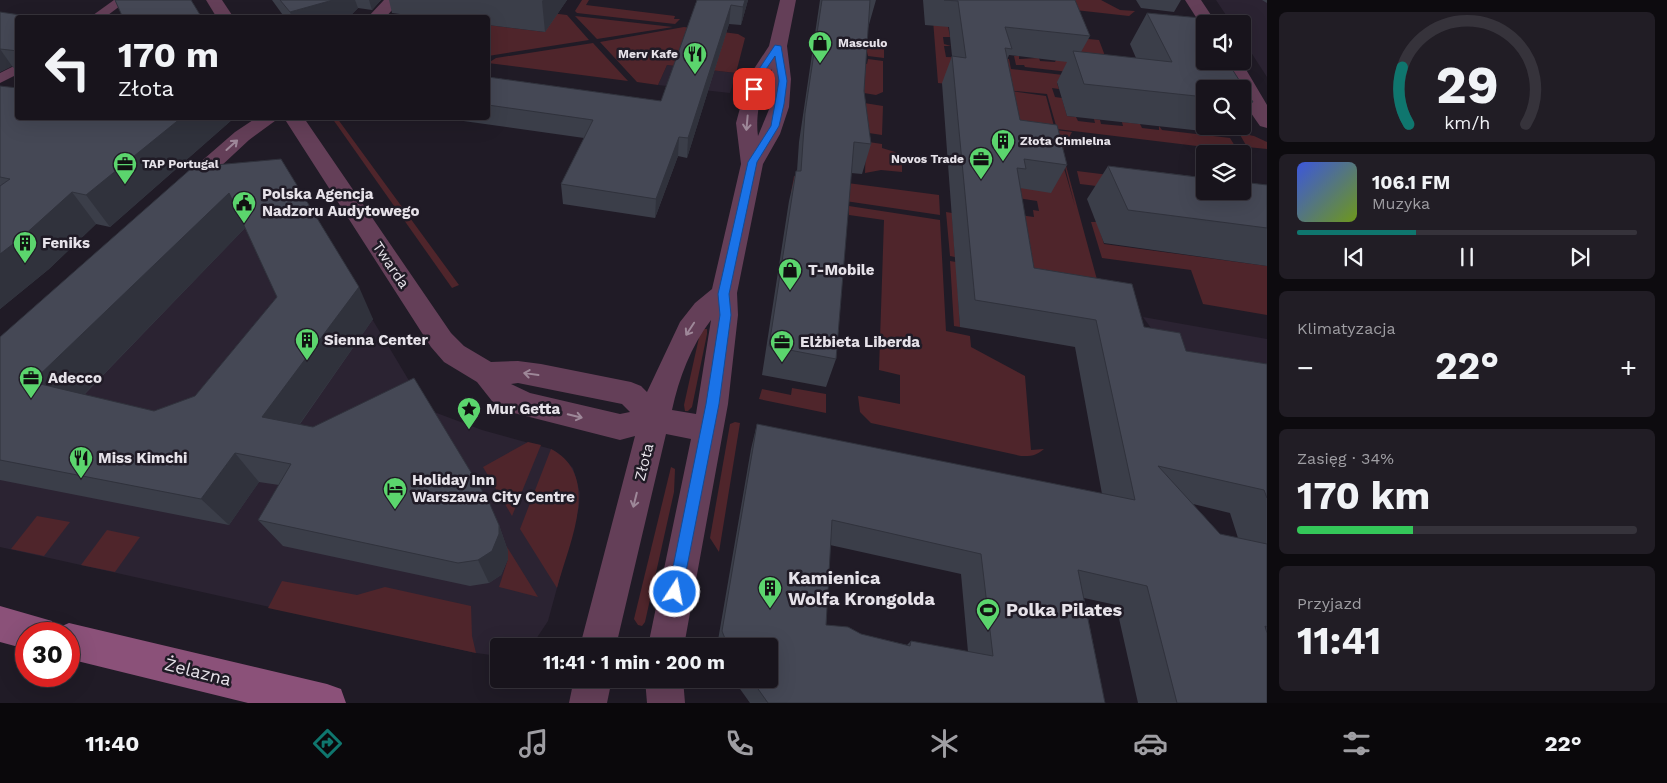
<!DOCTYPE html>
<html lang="pl">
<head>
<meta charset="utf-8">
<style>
  :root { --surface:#18141c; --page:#211d25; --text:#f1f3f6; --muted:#9f9ea3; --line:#36333b; --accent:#0f766e }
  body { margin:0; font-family:"Work Sans",sans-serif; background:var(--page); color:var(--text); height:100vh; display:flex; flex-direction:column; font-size:19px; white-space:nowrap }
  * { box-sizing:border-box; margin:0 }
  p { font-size:16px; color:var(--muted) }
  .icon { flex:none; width:28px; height:28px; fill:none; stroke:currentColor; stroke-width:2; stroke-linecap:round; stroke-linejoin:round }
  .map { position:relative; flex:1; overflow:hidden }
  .side { display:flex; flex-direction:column; gap:12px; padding:12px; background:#0d0b0f; width:400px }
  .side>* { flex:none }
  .hud { position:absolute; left:15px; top:15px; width:475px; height:105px; border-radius:5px; box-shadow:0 5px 20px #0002,0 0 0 1px var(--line); background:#18141c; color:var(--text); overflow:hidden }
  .buttons { position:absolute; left:1196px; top:15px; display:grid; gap:10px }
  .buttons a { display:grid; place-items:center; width:55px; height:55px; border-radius:5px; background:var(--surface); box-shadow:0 5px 20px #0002,0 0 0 1px var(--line); font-size:25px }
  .speed { position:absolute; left:15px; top:622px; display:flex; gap:10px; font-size:25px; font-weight:700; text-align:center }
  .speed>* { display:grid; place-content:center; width:65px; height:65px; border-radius:50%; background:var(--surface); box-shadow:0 5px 20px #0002,0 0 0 1px var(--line); line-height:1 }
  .speed .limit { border:8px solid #d22; background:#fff; color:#111 }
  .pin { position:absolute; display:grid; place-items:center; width:42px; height:42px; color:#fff; margin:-21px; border-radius:10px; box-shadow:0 2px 8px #0006 }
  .me { position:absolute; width:55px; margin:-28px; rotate:11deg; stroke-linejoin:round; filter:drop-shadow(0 0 4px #0008) }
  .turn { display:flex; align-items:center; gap:18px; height:105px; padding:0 20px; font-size:22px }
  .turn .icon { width:65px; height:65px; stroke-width:2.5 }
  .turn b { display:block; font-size:35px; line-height:42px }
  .big { font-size:38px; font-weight:700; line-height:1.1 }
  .side .widget { flex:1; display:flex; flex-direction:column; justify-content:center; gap:8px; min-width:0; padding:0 18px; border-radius:8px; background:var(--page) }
  .side .dial { align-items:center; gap:0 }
  .dial svg { height:130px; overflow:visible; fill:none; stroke:var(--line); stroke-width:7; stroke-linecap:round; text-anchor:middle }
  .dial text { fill:var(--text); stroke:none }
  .song { display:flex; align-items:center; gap:15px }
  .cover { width:60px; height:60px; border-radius:8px; background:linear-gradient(135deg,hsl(230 70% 55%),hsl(80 70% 35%)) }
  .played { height:5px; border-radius:2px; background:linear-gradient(90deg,var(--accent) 35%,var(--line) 35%) }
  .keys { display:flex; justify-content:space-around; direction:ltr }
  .heat { display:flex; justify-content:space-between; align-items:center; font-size:28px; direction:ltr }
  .charge { height:8px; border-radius:4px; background:linear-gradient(90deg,#34c759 34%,var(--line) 0) }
  .trip { position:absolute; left:490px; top:638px; width:288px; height:50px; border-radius:5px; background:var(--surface); box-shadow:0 5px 20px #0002,0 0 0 1px var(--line); font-weight:700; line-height:50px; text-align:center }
  .menu { display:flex; height:80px; justify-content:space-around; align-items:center; background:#0a080b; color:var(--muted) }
  .menu .icon { width:35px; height:35px }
  .menu .on { color:var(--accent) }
  .menu b { font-size:22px; color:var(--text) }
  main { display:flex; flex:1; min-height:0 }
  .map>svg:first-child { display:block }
  .built { fill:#2b2332 }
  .green { fill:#4f252b }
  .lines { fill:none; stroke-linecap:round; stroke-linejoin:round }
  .lane { fill:#643f58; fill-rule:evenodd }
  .street { fill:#643f58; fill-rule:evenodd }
  .secondary { fill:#8b5179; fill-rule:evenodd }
  .wall { fill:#3b3e49; fill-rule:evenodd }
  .shaded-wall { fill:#30323c }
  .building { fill:#454855; stroke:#30323c; fill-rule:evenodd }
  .oneway { stroke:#9e8899 }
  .route { fill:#1a73e8; stroke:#114b97 }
  .labels { text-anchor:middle; stroke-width:5; stroke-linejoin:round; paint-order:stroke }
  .far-poi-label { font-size:12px; font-weight:bold; fill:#e6e2e9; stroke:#201b26; text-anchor:start }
  .poi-label { font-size:15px; font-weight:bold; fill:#e6e2e9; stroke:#201b26; text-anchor:start }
  .street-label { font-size:15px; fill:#e6e2e9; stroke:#201b26 }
  .near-poi-label { font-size:18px; font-weight:bold; fill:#e6e2e9; stroke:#201b26; text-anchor:start }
  .near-street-label { font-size:18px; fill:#e6e2e9; stroke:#201b26 }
</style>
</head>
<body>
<main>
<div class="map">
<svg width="1267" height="703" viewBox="0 0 1267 703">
  <rect width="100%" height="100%" fill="#201b26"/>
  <!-- built -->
  <g class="built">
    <polygon points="1216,0 1267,0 1267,77 1243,40 1242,24 1232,24"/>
    <polygon points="667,65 736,73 730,93 658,85"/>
    <polygon points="296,192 426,409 482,430 551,449 558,453 573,468 580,493 579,507 548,621 534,642 527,646 499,646 499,656 476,653 0,547 0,401"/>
    <polygon points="1143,317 1267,339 1267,488"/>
  </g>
  <!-- green -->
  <g class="green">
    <polygon points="582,0 589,0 586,5 675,16 674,19 680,19 675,24 577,13 575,11"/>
    <polygon points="1071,0 1101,0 1120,10 1135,11 1129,16 1075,10"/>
    <polygon points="542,12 567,15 589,40 488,56 488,25 545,32"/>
    <polygon points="575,16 673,27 597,39"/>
    <polygon points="933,20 947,21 950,37 943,37 944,44 951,46 944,46 946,57 1009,59 1011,69 1089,78 1057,83 1059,89 1052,88 1055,97 1062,98 1067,116 1076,117 1078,121 1095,123 1094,119 1100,120 1101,124 1123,126 1122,122 1140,124 1142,128 1159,130 1159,126 1162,130 1230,138 1238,151 1057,129 1047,94 1004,90 1046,96 1055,130 1072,132 1062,151 1102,298 1039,289 1019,215 1034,217 1033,210 1039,211 1037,201 1012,197 1057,144 1075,206 1059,144 997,136 989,88 938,83"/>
    <polygon points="684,27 738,34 745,38 736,73 667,65 658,85 637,82 600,42"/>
    <polygon points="1067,37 1099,40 1113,77 1025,67 1024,65 1016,65 1014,56 1019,56 1019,59 1039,58 1040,61 1055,62"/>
    <polygon points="863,40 884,43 884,58 868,56 867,52 862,51"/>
    <polygon points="593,43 628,81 488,63 496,58"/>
    <polygon points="868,59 883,61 883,92 876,95 858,92 862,63 867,64"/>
    <polygon points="858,102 883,106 882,135 862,132 862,141 882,144 882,148 895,152 902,160 902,172 881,170 865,173 866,144 853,142 855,119 857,118 855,116 859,117 857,110 861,110 861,104"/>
    <polygon points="332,118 337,118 459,285 452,288"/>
    <polygon points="1239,133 1254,136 1267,142 1267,149 1247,147"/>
    <polygon points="1077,171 1173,183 1178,196 1080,184"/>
    <polygon points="794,176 939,195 940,215 791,193"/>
    <path d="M 849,206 L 940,220 L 946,331 L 970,336 L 971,347 L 1025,376 L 1031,450 L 1044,449 C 1036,456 1031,456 1021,456 L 871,423 L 860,412 L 858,396 L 900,404 L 900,375 L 879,370 L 884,220 L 849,215 Z"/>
    <polygon points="946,212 952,213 955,257 950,256"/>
    <polygon points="1091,222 1097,222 1104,244 1267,266 1267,315 1203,304 1191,270 1102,258"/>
    <polygon points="950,261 956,262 960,327 954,326"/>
    <polygon points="704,329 707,329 707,334 692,407 688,411 685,411 684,405 700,333"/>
    <polygon points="792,388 826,394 826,413 759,399 762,389 791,395"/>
    <polygon points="735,422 740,423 719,552 710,538 730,424"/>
    <polygon points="528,442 541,445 512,516 483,467"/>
    <path d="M 551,449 C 603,476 568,545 557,588 L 520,529 Z"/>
    <polygon points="671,467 675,469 674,492 645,622 642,626 638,625 634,619"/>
    <polygon points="37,516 70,522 44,556 11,549"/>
    <polygon points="107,530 140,537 115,572 81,565"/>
    <polygon points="507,547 538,597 499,587 508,559"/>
    <polygon points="282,581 357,595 385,587 471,606 472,636 476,653 268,608"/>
  </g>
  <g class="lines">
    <!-- lane -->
    <g class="lane">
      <polygon points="114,0 128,0 104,18 89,18"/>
      <polygon points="18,64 18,74 0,83 0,73"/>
    </g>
    <!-- street -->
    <g class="street">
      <polygon points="206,0 222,0 234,18 217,18"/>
      <polygon points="384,0 401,0 385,18 367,18"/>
      <path d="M 780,0 L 796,0 L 787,46 L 791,79 L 789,107 L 780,134 L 763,164 L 737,293 L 738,315 L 728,404 L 684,646 L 648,646 L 691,439 L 666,434 L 616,646 L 580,646 L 635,436 L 620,440 L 514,413 L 492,401 L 477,382 L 444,362 L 431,347 L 284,118 L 304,118 L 451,333 L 464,346 L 491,362 L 518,361 L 541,364 L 631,382 L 641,386 L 647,392 L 680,322 L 695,303 L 712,289 L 741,164 L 736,123 L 748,78 L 769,46 ZM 772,69 L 770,107 L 758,136 C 755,116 761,87 772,69 ZM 711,320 L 696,414 L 672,410 C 679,378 691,346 711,320 ZM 518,383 L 622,404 L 630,412 L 620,414 L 530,393 L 511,384 Z"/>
      <polygon points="1185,0 1201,0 1217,24 1205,24 1205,28 1203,28"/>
      <path d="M 1223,61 L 1241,61 L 1267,105 L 1267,128 L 1260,126 C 1253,116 1242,102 1242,89 L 1238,89 Z"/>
      <polygon points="256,118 279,118 249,140 190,195 182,197 174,195 171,190 174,185 235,132"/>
      <polygon points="574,679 612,679 607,703 569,703"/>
      <polygon points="645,679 683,679 685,703 647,703"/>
    </g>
    <!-- secondary -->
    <polygon class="secondary" points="0,606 52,621 55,629 69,623 327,684 341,689 346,703 248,703 69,659 69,634 26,634 26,649 0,642"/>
  </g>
  <!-- wall -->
  <g class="wall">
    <polygon points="272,0 381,0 372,10 358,8 348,18 285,18"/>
    <polygon points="389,0 567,0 545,32 488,25 488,18 431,18 392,13"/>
    <polygon points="697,0 748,0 741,25 729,24 687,158 678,156 655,218 563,204 561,184 584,138 442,118 488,118 488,77 661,101"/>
    <polygon points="820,0 876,0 868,28 864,91 871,144 862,174 851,173 836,359 826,387 762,375 789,201 796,171 797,171 799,142"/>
    <path d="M 923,0 L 1075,0 L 1090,36 L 1081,52 L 1136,58 L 1130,44 L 1147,13 L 1201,18 L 1205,25 L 1205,61 L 1227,61 L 1253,102 L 1242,116 L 1242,89 L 1205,89 L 1205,126 L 1235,126 L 1229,134 L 1067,116 L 1057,82 L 1067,62 L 1009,55 L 1007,60 L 1020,120 L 1057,125 L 1067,165 L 1051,193 L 1020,188 L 1034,268 L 1132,284 L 1144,327 L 1180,333 L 1186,351 L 1267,364 L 1267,703 L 1138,703 L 1116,605 L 1084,598 L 1105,703 L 750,703 L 733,679 L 769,679 L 769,646 L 717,646 L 751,449 L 757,424 L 1102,494 L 1075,347 L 960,327 L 942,83 L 952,56 L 949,27 L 925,25 ZM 1193,504 L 1230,513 L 1238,538 L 1220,534 ZM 830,545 L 961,574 L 968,652 L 911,641 L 907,645 L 861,634 L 848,627 L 826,625 Z"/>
    <polygon points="1136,0 1181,0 1174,12 1141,8"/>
    <polygon points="1262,0 1267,0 1267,3"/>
    <polygon points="0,12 18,18 18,73 12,66 0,72"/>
    <polygon points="0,86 18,118 234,118 110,227 96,224 49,269 0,309"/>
    <polygon points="1108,166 1267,185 1267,266 1104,243 1087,199"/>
    <path d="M 193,167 L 373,319 L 300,424 L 499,525 L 508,551 L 508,559 L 501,575 L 489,583 L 470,586 L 283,546 L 258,520 L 279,485 L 259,482 L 229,525 L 0,480 L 0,337 ZM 245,228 L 277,297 L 195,396 L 154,411 L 84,395 Z"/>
  </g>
  <!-- shaded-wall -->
  <g class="shaded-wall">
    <polygon points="333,0 355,0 358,8 348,18 292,18 290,12"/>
    <polygon points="369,0 381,0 372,10"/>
    <polygon points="543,0 567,0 545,32 542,1"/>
    <polygon points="745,0 748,0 741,25 743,7"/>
    <polygon points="731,5 729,24 687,158 688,138"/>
    <polygon points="0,49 12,66 0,72"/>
    <polygon points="181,118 234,118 110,227 86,195"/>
    <polygon points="679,137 678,156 655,218 656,199"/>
    <polygon points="72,192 96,224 49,269 0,309 0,254"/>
    <polygon points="229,193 247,226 66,413 32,382"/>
    <polygon points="359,287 373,319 284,446 262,417"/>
    <polygon points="235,453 259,482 229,525 201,499"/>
    <polygon points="499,525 508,551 508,559 501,575 489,583 478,560"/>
  </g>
  <!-- building -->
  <g class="building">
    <polygon points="115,0 191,0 202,18 123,18"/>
    <polygon points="280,0 333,0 290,12"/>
    <polygon points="697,0 745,0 743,7 731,5 688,138 679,137 656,199 561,184 593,120 488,105 488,77 661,101"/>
    <polygon points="822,0 870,0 864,91 871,144 854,142 836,359 769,346 796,171 801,171 805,113"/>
    <path d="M 944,0 L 1075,0 L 1090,36 L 1005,27 L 1012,49 L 1005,48 L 1020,120 L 1057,125 L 1067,165 L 1024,159 L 1026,169 L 1017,168 L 1034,268 L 1132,284 L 1144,327 L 1180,333 L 1186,351 L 1267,364 L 1267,498 L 1264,490 L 1158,466 L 1220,534 L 1267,544 L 1267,627 L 1265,626 L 1267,633 L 1267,703 L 1177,703 L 1147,586 L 1078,570 L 1105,703 L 768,703 L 751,679 L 769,679 L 769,646 L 728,646 L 722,631 L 757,424 L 1135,500 L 1096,320 L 975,300 L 952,56 L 966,58 L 958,1 ZM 832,520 L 981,554 L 993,656 L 911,641 L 910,646 L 861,634 L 848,627 L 826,625 Z"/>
    <polygon points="0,12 41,18 18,18 18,51 0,49"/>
    <polygon points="1147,13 1201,18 1205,25 1205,61 1227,61 1253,102 1242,101 1242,89 1205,89 1205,97 1084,84 1073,51 1172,62"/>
    <polygon points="0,86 18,88 18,118 181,118 86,195 72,192 21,238 0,254 0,186 10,179 0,177"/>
    <path d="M 281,159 L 359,287 L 262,417 L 313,427 L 414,378 L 489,502 L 499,525 L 499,534 L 492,551 L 478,560 L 458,563 L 258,520 L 291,464 L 235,453 L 201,499 L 0,460 L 0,337 L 193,167 ZM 229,193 L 277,297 L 195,396 L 154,411 L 32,382 Z"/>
    <polygon points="1108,166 1205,178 1205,191 1242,191 1242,182 1267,185 1267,228 1128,210"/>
  </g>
  <!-- one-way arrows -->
  <defs><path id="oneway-shaft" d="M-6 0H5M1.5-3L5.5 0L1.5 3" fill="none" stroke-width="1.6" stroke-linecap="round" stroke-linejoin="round" transform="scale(1.25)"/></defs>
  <g class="oneway">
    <use href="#oneway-shaft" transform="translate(747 123) rotate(95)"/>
    <use href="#oneway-shaft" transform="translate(232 145) rotate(-42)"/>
    <use href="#oneway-shaft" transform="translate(690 329) rotate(123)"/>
    <use href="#oneway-shaft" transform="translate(531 374) rotate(-172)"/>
    <use href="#oneway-shaft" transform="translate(575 416) rotate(14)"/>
    <use href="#oneway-shaft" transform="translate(635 500) rotate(104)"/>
  </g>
  <!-- route -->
  <polygon class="route" points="775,45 781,46 787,81 784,104 779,126 757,162 729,294 731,315 719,404 682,592 680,597 675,599 670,597 668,592 706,404 720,315 718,294 748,162 771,126 779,81 775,56 760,78 757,91 750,89 753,78"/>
  <!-- icons -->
  <defs>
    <g id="shop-pin" transform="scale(1.25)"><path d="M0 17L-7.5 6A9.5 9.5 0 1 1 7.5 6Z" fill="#5bd56d" stroke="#201b26"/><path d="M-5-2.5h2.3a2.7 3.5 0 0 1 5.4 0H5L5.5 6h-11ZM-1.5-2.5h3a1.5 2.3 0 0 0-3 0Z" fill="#111"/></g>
    <g id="restaurant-pin" transform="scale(1.25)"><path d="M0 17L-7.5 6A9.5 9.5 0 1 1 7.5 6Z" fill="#5bd56d" stroke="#201b26"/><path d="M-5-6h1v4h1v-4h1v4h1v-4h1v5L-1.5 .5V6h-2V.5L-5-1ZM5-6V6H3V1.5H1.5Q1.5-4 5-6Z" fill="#111"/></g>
    <g id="building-pin" transform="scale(1.25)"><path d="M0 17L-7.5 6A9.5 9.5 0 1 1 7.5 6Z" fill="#5bd56d" stroke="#201b26"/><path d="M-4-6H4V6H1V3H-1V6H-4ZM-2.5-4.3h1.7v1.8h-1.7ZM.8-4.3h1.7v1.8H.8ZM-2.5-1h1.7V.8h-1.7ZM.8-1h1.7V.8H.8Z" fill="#111"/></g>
    <g id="office-pin" transform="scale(1.25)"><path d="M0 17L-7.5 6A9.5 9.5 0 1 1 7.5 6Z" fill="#5bd56d" stroke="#201b26"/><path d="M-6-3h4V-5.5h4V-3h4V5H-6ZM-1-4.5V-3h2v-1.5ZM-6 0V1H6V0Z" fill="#111"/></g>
    <g id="civic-pin" transform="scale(1.25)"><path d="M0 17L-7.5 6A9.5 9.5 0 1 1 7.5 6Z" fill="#5bd56d" stroke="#201b26"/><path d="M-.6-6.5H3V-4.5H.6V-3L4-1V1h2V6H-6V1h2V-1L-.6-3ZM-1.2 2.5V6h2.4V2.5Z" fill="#111"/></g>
    <g id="sight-pin" transform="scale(1.25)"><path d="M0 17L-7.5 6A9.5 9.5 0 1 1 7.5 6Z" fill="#5bd56d" stroke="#201b26"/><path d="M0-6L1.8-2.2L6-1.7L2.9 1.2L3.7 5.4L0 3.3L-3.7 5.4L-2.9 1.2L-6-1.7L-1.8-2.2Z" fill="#111"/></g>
    <g id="hotel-pin" transform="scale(1.25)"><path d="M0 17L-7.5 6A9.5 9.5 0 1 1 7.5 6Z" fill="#5bd56d" stroke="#201b26"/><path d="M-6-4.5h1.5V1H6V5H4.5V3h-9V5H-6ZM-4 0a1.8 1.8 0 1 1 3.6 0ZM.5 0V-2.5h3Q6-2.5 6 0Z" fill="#111"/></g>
    <g id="stadium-pin" transform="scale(1.25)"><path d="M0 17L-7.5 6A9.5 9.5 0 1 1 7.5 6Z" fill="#5bd56d" stroke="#201b26"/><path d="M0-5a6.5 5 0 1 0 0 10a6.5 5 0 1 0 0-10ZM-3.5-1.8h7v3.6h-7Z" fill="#111"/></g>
  </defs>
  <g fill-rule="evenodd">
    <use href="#shop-pin" x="820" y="43"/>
    <use href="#restaurant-pin" x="695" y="54"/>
    <use href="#building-pin" x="1003" y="141"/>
    <use href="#office-pin" x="981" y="159"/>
    <use href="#office-pin" x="125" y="164"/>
    <use href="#civic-pin" x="244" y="203"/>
    <use href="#building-pin" x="25" y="243"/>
    <use href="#shop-pin" x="790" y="270"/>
    <use href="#building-pin" x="307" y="340"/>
    <use href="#office-pin" x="782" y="342"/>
    <use href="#office-pin" x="31" y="378"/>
    <use href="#sight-pin" x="469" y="409"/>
    <use href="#restaurant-pin" x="81" y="458"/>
    <use href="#hotel-pin" x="395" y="489"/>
    <use href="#building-pin" x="770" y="588"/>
    <use href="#stadium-pin" x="988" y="610"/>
  </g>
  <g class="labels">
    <!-- far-poi labels -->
    <g class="far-poi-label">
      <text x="838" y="47">Masculo</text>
      <text x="678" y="58" text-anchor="end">Merv Kafe</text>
      <text x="1020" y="145">Złota Chmielna</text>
      <text x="964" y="163" text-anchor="end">Novos Trade</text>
      <text x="142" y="168">TAP Portugal</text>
    </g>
    <!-- poi labels -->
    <g class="poi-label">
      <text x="262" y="199">Polska Agencja<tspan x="262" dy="17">Nadzoru Audytowego</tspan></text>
      <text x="42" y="248">Feniks</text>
      <text x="808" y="275">T-Mobile</text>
      <text x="324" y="345">Sienna Center</text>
      <text x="800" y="347">Elżbieta Liberda</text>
      <text x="48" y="383">Adecco</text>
      <text x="486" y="414">Mur Getta</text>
      <text x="98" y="463">Miss Kimchi</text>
      <text x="412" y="485">Holiday Inn<tspan x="412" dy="17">Warszawa City Centre</tspan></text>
    </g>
    <!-- street labels -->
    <g class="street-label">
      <text transform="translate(391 265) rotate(56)" y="5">Twarda</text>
      <text transform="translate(644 462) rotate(-76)" y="5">Złota</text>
    </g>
    <!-- near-poi labels -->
    <g class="near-poi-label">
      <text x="788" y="584">Kamienica<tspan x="788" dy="21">Wolfa Krongolda</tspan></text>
      <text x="1006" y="616">Polka Pilates</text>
    </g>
    <!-- near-street labels -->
    <g class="near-street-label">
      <text transform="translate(198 672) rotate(14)" y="6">Żelazna</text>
    </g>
  </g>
</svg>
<div class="buttons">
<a><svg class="icon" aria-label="sound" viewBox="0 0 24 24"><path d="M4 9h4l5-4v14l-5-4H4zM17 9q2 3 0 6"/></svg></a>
<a><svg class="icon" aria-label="search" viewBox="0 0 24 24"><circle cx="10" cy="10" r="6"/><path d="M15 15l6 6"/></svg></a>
<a><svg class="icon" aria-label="layers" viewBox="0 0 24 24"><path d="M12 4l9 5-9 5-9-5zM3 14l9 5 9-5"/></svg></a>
</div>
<div class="speed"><div class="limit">30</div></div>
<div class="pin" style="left:754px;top:89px;background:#d93025"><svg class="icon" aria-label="arrive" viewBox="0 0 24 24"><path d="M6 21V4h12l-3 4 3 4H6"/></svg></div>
<svg class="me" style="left:675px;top:592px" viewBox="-20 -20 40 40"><circle r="17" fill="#1a73e8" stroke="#fff" stroke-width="3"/><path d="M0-11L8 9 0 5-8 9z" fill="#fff"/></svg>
<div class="trip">11:41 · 1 min · 200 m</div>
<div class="hud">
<div class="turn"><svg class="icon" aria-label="left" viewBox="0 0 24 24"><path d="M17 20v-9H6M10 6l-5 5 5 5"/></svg><div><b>170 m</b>Złota</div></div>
</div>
</div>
<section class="side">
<div class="widget dial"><svg viewBox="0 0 100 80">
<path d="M14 69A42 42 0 1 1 86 69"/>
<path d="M14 69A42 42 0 0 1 10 34" stroke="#0f766e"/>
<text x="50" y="56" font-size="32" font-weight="700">29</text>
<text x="50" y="72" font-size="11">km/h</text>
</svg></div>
<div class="widget">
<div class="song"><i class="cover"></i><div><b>106.1 FM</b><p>Muzyka</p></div></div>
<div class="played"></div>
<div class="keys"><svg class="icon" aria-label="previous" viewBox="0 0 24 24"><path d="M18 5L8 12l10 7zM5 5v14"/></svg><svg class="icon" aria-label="pause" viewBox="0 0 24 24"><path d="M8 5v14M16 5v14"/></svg><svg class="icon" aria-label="next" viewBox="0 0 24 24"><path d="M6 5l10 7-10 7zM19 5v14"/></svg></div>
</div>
<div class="widget"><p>Klimatyzacja</p>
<div class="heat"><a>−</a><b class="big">22°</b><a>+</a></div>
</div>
<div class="widget"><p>Zasięg · 34%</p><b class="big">170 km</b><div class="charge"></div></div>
<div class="widget"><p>Przyjazd</p><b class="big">11:41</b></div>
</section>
</main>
<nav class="menu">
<b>11:40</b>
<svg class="icon on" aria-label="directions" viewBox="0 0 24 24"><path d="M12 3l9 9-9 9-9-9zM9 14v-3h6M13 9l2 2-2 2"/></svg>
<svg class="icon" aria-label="music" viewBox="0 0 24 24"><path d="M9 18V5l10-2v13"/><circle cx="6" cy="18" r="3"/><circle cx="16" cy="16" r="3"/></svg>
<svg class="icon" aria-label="phone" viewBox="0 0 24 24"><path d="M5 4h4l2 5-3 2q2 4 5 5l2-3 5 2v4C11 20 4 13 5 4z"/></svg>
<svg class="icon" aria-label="climate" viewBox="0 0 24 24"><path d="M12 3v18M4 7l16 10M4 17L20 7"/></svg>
<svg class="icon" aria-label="car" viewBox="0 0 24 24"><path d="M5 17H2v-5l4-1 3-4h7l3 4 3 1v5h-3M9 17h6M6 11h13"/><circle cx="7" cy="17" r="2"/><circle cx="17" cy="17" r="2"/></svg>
<svg class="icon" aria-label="filters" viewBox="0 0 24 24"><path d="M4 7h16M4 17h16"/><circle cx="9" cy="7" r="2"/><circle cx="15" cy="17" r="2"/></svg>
<b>22°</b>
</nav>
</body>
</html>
